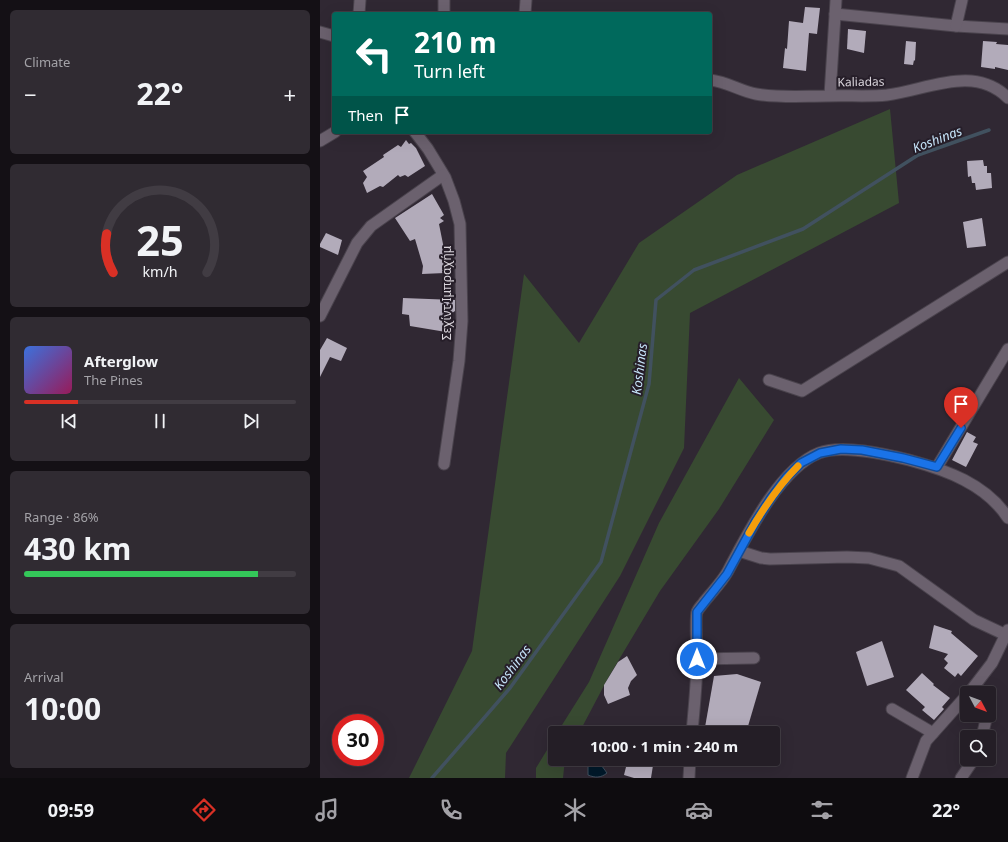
<!DOCTYPE html>
<html lang="en">
<head>
<meta charset="utf-8">
<style>
  :root { --surface:#241e26; --page:#302b32; --text:#f1f3f6; --muted:#a3a2a7; --line:#413c43; --accent:#d93025 }
  body { margin:0; font-family:"Noto Sans",sans-serif; background:var(--page); color:var(--text); height:100vh; display:flex; flex-direction:column; font-size:15px; white-space:nowrap }
  * { box-sizing:border-box; margin:0 }
  p { font-size:13px; color:var(--muted) }
  .icon { flex:none; width:22px; height:22px; fill:none; stroke:currentColor; stroke-width:2; stroke-linecap:round; stroke-linejoin:round }
  .map { position:relative; flex:1; overflow:hidden }
  .panel { display:flex; flex-direction:column; gap:10px; padding:10px; background:#141015; width:320px }
  .panel>* { flex:none }
  .top-card { position:absolute; left:12px; top:12px; width:380px; height:122px; border-radius:4px; box-shadow:0 4px 16px #0002,0 0 0 1px var(--line); background:#00695c; color:#fff; overflow:hidden }
  .needle { width:26px; rotate:131deg }
  .controls { position:absolute; left:640px; top:686px; display:grid; gap:8px }
  .controls a { display:grid; place-items:center; width:36px; height:36px; border-radius:4px; background:var(--surface); box-shadow:0 4px 16px #0002,0 0 0 1px var(--line); font-size:20px }
  .speed { position:absolute; left:12px; top:714px; display:flex; gap:8px; font-size:20px; font-weight:700; text-align:center }
  .speed>* { display:grid; place-content:center; width:52px; height:52px; border-radius:50%; background:var(--surface); box-shadow:0 4px 16px #0002,0 0 0 1px var(--line); line-height:1 }
  .speed .limit { border:6px solid #d22; background:#fff; color:#111 }
  .pin { position:absolute; display:grid; place-items:center; width:34px; height:34px; color:#fff; margin:-41px -17px; border-radius:50% 50% 50% 0; rotate:-45deg; box-shadow:0 0 4px #0007 }
  .pin .icon { rotate:45deg }
  .me { position:absolute; width:44px; margin:-22px; rotate:0deg; stroke-linejoin:round; filter:drop-shadow(0 0 3px #0008) }
  .turn { display:flex; align-items:center; gap:14px; height:84px; padding:0 16px; font-size:18px }
  .turn .icon { width:52px; height:52px; stroke-width:2.5 }
  .turn b { display:block; font-size:28px; line-height:34px }
  .then { display:flex; align-items:center; height:38px; padding:0 16px; background:#0003; gap:8px; font-size:15px }
  .big { font-size:30px; font-weight:700; line-height:1.1 }
  .panel .widget { flex:1; display:flex; flex-direction:column; justify-content:center; gap:6px; min-width:0; padding:0 14px; border-radius:6px; background:var(--page) }
  .panel .dial { align-items:center; gap:0 }
  .dial svg { height:104px; overflow:visible; fill:none; stroke:var(--line); stroke-width:7; stroke-linecap:round; text-anchor:middle }
  .dial text { fill:var(--text); stroke:none }
  .song { display:flex; align-items:center; gap:12px }
  .cover { width:48px; height:48px; border-radius:6px; background:linear-gradient(135deg,hsl(220 70% 55%),hsl(330 70% 35%)) }
  .played { height:4px; border-radius:2px; background:linear-gradient(90deg,var(--accent) 20%,var(--line) 20%) }
  .keys { display:flex; justify-content:space-around; direction:ltr }
  .heat { display:flex; justify-content:space-between; align-items:center; font-size:22px; direction:ltr }
  .charge { height:6px; border-radius:3px; background:linear-gradient(90deg,#34c759 86%,var(--line) 0) }
  .trip { position:absolute; left:228px; top:726px; width:232px; height:40px; border-radius:4px; background:var(--surface); box-shadow:0 4px 16px #0002,0 0 0 1px var(--line); font-weight:700; line-height:40px; text-align:center }
  .tab-bar { display:flex; height:64px; justify-content:space-around; align-items:center; background:#0e0c0f; color:var(--muted) }
  .tab-bar .icon { width:28px; height:28px }
  .tab-bar .active { color:var(--accent) }
  .tab-bar b { font-size:18px; color:var(--text) }
  main { display:flex; flex:1; min-height:0 }
  .map>svg:first-child { display:block }
  .green { fill:#384a31 }
  .water { fill:#00192a; stroke:#41515f }
  .lines { fill:none; stroke-linecap:round; stroke-linejoin:round }
  .stream { stroke:#41515f; stroke-width:3.5 }
  .building { fill:#b2abba }
  .minor-casing { stroke:#4a434d; stroke-width:13 }
  .tertiary-casing { stroke:#4a434d; stroke-width:13 }
  .minor { stroke:#6b616e; stroke-width:11 }
  .tertiary { stroke:#6b616e; stroke-width:11 }
  .route-casing { stroke:#114b97; stroke-width:10 }
  .route { stroke:#1a73e8; stroke-width:7 }
  .slow { stroke:#f59e0b; stroke-width:7 }
  .labels { text-anchor:middle; stroke-width:4; stroke-linejoin:round; paint-order:stroke }
  .street-label { font-size:12px; fill:#d9d4db; stroke:#261e29 }
  .water-label { font-size:13px; font-style:italic; fill:#c5e3f8; stroke:#261e29 }
</style>
</head>
<body>
<main>
<section class="panel">
<div class="widget"><p>Climate</p>
<div class="heat"><a>−</a><b class="big">22°</b><a>+</a></div>
</div>
<div class="widget dial"><svg viewBox="0 0 100 80">
<path d="M14 69A42 42 0 1 1 86 69"/>
<path d="M14 69A42 42 0 0 1 9 39" stroke="#d93025"/>
<text x="50" y="56" font-size="32" font-weight="700">25</text>
<text x="50" y="72" font-size="11">km/h</text>
</svg></div>
<div class="widget">
<div class="song"><i class="cover"></i><div><b>Afterglow</b><p>The Pines</p></div></div>
<div class="played"></div>
<div class="keys"><svg class="icon" aria-label="previous" viewBox="0 0 24 24"><path d="M18 5L8 12l10 7zM5 5v14"/></svg><svg class="icon" aria-label="pause" viewBox="0 0 24 24"><path d="M8 5v14M16 5v14"/></svg><svg class="icon" aria-label="next" viewBox="0 0 24 24"><path d="M6 5l10 7-10 7zM19 5v14"/></svg></div>
</div>
<div class="widget"><p>Range · 86%</p><b class="big">430 km</b><div class="charge"></div></div>
<div class="widget"><p>Arrival</p><b class="big">10:00</b></div>
</section>
<div class="map">
<svg width="688" height="778" viewBox="0 0 688 778">
  <rect width="100%" height="100%" fill="#302833"/>
  <!-- green -->
  <g class="green">
    <polygon points="570,109 579,203 370,313 364,448 300,576 186,753 185,778 89,778 152,651 204,274 259,343 319,243 417,175"/>
    <polygon points="419,378 454,420 399,509 340,591 288,678 259,733 237,733 269,682 339,523"/>
    <polygon points="235,737 235,759 245,759 243,778 216,778 216,768"/>
  </g>
  <!-- water -->
  <path class="water" d="M 268,759 L 279,759 L 279,762 L 287,773 C 281,778 275,778 268,775 Z"/>
  <g class="lines">
    <!-- stream -->
    <polyline class="stream" points="112,778 190,688 281,562 329,384 336,300 374,270 483,229 598,155 669,130"/>
  </g>
  <!-- building -->
  <g class="building">
    <polygon points="485,7 500,8 497,34 489,33 486,71 463,68 465,48 467,49 469,21 483,23"/>
    <polygon points="528,29 546,31 544,53 527,49"/>
    <polygon points="586,41 596,42 595,61 594,60 593,65 584,64"/>
    <polygon points="663,41 677,42 676,44 688,45 688,70 675,67 675,69 661,67"/>
    <polygon points="86,140 89,144 91,143 96,148 105,166 88,177 85,175 80,177 78,175 63,187 60,186 47,193 43,183 47,177 43,171 64,157 63,155 78,145 81,147"/>
    <polygon points="663,160 664,166 667,166 667,173 671,173 672,188 656,190 655,183 652,183 651,176 648,177 647,161"/>
    <polygon points="112,194 124,215 120,218 124,221 119,224 124,249 123,249 125,273 102,274 103,266 95,239 90,241 75,218"/>
    <polygon points="662,218 666,246 647,248 643,222"/>
    <polygon points="6,233 22,240 18,255 0,247 0,244"/>
    <polygon points="83,298 135,300 135,311 126,317 126,332 90,326 89,315 82,314"/>
    <polygon points="7,338 27,348 21,361 10,357 0,377 0,350"/>
    <polygon points="647,432 656,437 653,442 658,444 646,467 632,460"/>
    <polygon points="614,625 632,631 631,633 658,656 641,676 638,673 635,677 624,668 628,663 624,659 628,654 609,648"/>
    <polygon points="562,641 574,677 547,686 536,652"/>
    <polygon points="307,656 317,675 311,681 308,688 310,695 288,704 284,695 284,685 298,662"/>
    <polygon points="602,673 614,684 613,685 630,698 622,707 624,709 614,720 602,710 605,707 586,690"/>
    <polygon points="417,674 441,682 426,733 384,733 394,676"/>
    <polygon points="308,759 334,759 331,778 314,778 304,775"/>
  </g>
  <g class="lines">
    <!-- minor casing -->
    <g class="minor-casing">
      <g id="minor">
        <polyline points="39,14 40,0"/>
        <polyline points="124,14 124,0"/>
        <polyline points="205,14 206,0"/>
        <polyline points="515,14 636,26 688,29"/>
        <polyline points="636,26 642,0"/>
        <polyline points="510,95 516,0"/>
        <polyline points="95,132 108,149 125,177 134,201 140,224 142,321 139,361 124,464"/>
        <polyline points="0,141 15,132"/>
        <polyline points="0,316 37,243 51,226 123,175"/>
        <polyline points="449,380 482,391 688,262"/>
        <polyline points="617,467 688,349"/>
        <polyline points="419,551 441,558 450,559 527,557 549,558 579,566 654,620 686,635"/>
        <polyline points="377,659 434,658"/>
        <polyline points="649,693 672,663 688,630"/>
        <polyline points="572,709 613,733"/>
        <path d="M 372,733 C 374,708 377,683 377,657 C 377,649 375,617 377,612 C 378,609 382,605 384,602 C 392,592 402,582 408,571 C 427,535 460,468 499,453 C 522,444 565,454 589,460 C 626,470 666,484 688,518"/>
        <polyline points="662,737 667,715"/>
        <polyline points="369,778 370,759"/>
        <polyline points="592,778 606,741 647,695"/>
        <polyline points="641,778 654,759"/>
      </g>
    </g>
    <!-- tertiary casing -->
    <g class="tertiary-casing">
      <g id="tertiary">
        <polyline points="0,32 14,36"/>
        <path d="M 390,80 C 408,82 420,91 436,94 C 458,98 484,96 506,96 C 526,95 547,97 567,95 C 607,90 654,64 688,98"/>
      </g>
    </g>
    <!-- minor -->
    <use href="#minor" class="minor"/>
    <!-- tertiary -->
    <use href="#tertiary" class="tertiary"/>
  </g>
  <g class="lines">
    <!-- route casing -->
    <g class="route-casing">
      <polyline id="route" points="377,659 377,612 407,574 436,521 451,498 466,478 481,463 500,453 521,449 542,450 583,458 617,467 641,428"/>
    </g>
    <!-- route -->
    <use href="#route" class="route"/>
    <!-- slow -->
    <path class="slow" d="M 429,533 C 443,509 458,486 478,466"/>
  </g>
  <g class="labels">
    <!-- street labels -->
    <g class="street-label">
      <text transform="translate(541 82) rotate(-1)" y="4">Kaliadas</text>
      <text transform="translate(127 293) rotate(-90)" y="4">Σεχίντ Ιμπραχήμ</text>
    </g>
    <!-- water labels -->
    <g class="water-label">
      <text transform="translate(617 139) rotate(-21)" y="5">Koshinas</text>
      <text transform="translate(319 369) rotate(-83)" y="5">Koshinas</text>
      <text transform="translate(192 667) rotate(-53)" y="5">Koshinas</text>
    </g>
  </g>
</svg>
<div class="controls">
<a><svg class="needle" viewBox="-14 -14 28 28"><path d="M0-13l5 13h-10z" fill="#e53935"/><path d="M0 13l5-13h-10z" fill="#a3a2a7"/></svg></a>
<a><svg class="icon" aria-label="search" viewBox="0 0 24 24"><circle cx="10" cy="10" r="6"/><path d="M15 15l6 6"/></svg></a>
</div>
<div class="speed"><div class="limit">30</div></div>
<div class="pin" style="left:641px;top:428px;background:#d93025"><svg class="icon" aria-label="arrive" viewBox="0 0 24 24"><path d="M6 21V4h12l-3 4 3 4H6"/></svg></div>
<svg class="me" style="left:377px;top:659px" viewBox="-20 -20 40 40"><circle r="17" fill="#1a73e8" stroke="#fff" stroke-width="3"/><path d="M0-11L8 9 0 5-8 9z" fill="#fff"/></svg>
<div class="trip">10:00 · 1 min · 240 m</div>
<div class="top-card">
<div class="turn"><svg class="icon" aria-label="left" viewBox="0 0 24 24"><path d="M17 20v-9H6M10 6l-5 5 5 5"/></svg><div><b>210 m</b>Turn left</div></div>
<div class="then">Then<svg class="icon" aria-label="arrive" viewBox="0 0 24 24"><path d="M6 21V4h12l-3 4 3 4H6"/></svg></div>
</div>
</div>
</main>
<nav class="tab-bar">
<b>09:59</b>
<svg class="icon active" aria-label="directions" viewBox="0 0 24 24"><path d="M12 3l9 9-9 9-9-9zM9 14v-3h6M13 9l2 2-2 2"/></svg>
<svg class="icon" aria-label="music" viewBox="0 0 24 24"><path d="M9 18V5l10-2v13"/><circle cx="6" cy="18" r="3"/><circle cx="16" cy="16" r="3"/></svg>
<svg class="icon" aria-label="phone" viewBox="0 0 24 24"><path d="M5 4h4l2 5-3 2q2 4 5 5l2-3 5 2v4C11 20 4 13 5 4z"/></svg>
<svg class="icon" aria-label="climate" viewBox="0 0 24 24"><path d="M12 3v18M4 7l16 10M4 17L20 7"/></svg>
<svg class="icon" aria-label="car" viewBox="0 0 24 24"><path d="M5 17H2v-5l4-1 3-4h7l3 4 3 1v5h-3M9 17h6M6 11h13"/><circle cx="7" cy="17" r="2"/><circle cx="17" cy="17" r="2"/></svg>
<svg class="icon" aria-label="filters" viewBox="0 0 24 24"><path d="M4 7h16M4 17h16"/><circle cx="9" cy="7" r="2"/><circle cx="15" cy="17" r="2"/></svg>
<b>22°</b>
</nav>
</body>
</html>
